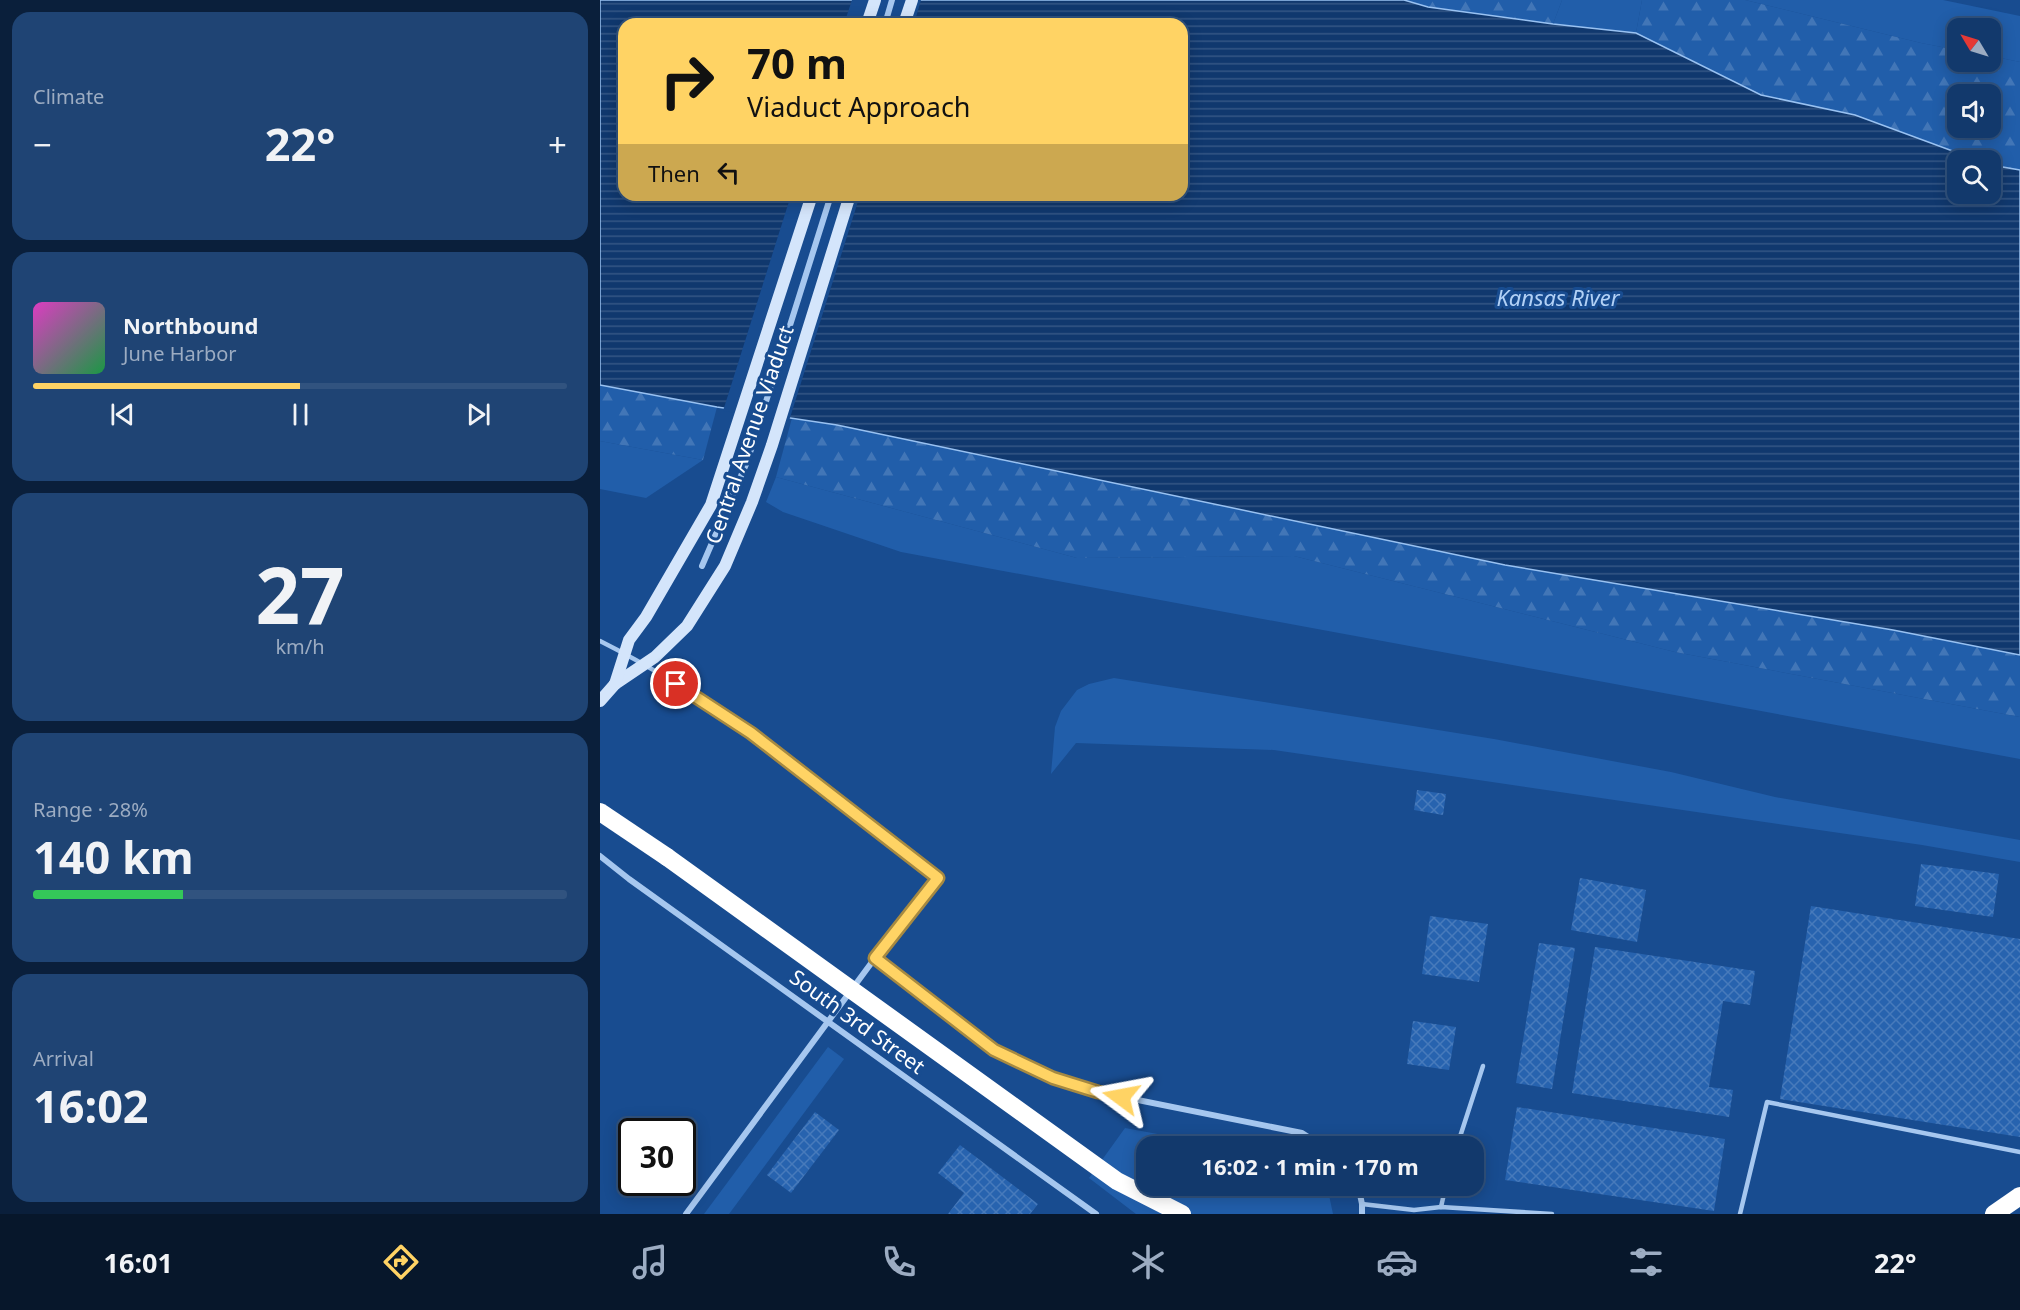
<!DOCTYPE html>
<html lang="en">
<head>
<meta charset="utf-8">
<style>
  :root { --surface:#12396c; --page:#1f4474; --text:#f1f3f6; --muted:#9cacc2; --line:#31537f; --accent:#ffd364 }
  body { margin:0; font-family:"Noto Sans",sans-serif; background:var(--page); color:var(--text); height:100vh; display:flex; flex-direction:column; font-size:22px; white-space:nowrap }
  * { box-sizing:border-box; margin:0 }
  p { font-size:20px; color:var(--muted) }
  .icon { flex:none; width:33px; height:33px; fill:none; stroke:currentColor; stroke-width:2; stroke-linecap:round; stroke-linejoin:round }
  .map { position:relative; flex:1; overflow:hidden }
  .details { display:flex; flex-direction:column; gap:12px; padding:12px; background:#0a1f3b; width:600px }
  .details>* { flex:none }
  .top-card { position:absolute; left:18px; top:18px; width:570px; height:183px; border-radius:18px; box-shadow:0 3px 15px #0003,0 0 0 2px var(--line); background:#ffd364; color:#111; overflow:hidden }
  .needle { width:39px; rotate:308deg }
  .tools { position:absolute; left:1347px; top:18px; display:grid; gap:12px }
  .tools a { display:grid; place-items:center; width:54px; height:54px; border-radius:12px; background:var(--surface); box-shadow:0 3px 15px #0003,0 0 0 2px var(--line); font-size:30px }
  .speed { position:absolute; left:18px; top:1118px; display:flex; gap:12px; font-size:30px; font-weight:700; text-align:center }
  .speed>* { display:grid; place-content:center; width:78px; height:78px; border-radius:50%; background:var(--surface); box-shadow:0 3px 15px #0003,0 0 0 2px var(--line); line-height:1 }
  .speed .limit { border:3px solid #111; border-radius:9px; background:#fff; color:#111 }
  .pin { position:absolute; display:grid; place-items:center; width:51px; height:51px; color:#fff; margin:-26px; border:3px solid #fff; border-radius:50%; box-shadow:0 2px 6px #0007 }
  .me { position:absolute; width:66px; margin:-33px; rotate:283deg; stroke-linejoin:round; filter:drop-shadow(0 0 4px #0008) }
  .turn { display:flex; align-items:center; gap:21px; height:126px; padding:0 30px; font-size:27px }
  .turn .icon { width:78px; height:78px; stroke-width:2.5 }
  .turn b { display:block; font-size:42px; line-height:51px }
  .then { display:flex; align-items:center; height:57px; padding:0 30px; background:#0003; gap:12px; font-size:22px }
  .big { font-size:45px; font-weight:700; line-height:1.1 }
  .details .card { flex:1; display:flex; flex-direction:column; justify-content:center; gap:9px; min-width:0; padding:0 21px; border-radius:18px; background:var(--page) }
  .details .dial { align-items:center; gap:0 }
  .dial b { font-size:78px; line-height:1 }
  .song { display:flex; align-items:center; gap:18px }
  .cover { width:72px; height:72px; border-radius:9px; background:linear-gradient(135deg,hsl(310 70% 55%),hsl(140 70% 35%)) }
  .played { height:6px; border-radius:3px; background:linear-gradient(90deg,var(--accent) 50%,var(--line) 50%) }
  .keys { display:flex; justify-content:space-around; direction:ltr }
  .heat { display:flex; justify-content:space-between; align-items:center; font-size:33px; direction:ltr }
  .charge { height:9px; border-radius:4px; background:linear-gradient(90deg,#34c759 28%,var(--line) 0) }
  .trip { position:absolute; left:536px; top:1136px; width:348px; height:60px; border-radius:18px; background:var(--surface); box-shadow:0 3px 15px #0003,0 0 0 2px var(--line); font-weight:700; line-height:60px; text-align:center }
  .tabs { display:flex; height:96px; justify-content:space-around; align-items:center; background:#07172b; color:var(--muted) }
  .tabs .icon { width:42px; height:42px }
  .tabs .current { color:var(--accent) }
  .tabs b { font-size:27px; color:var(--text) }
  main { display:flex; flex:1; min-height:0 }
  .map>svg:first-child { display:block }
  .grass { fill:#215eaa }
  .forest { fill:url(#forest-firs); fill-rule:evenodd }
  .water { fill:url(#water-rules); stroke:#99c2f2; stroke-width:1.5; fill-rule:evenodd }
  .pier { fill:#184c90 }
  .building { fill:url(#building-cross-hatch) }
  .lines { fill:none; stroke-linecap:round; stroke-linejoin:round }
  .lane { stroke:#a6c7ef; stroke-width:4.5 }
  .street { stroke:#a6c7ef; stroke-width:6 }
  .secondary { stroke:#d4e5fb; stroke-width:12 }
  .highway { stroke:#fff; stroke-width:18 }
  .street-bridge { stroke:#a6c7ef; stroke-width:6 }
  .secondary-bridge { stroke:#d4e5fb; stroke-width:12 }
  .highway-bridge { stroke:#fff; stroke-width:18 }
  .route-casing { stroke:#a68941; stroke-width:15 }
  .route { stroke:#ffd364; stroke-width:10 }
  .labels { text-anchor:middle; stroke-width:6; stroke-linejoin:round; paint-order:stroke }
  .street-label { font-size:21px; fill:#fff; stroke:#184c90 }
  .water-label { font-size:22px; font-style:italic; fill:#b2d1f6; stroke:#184c90 }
</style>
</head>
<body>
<main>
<section class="details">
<div class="card"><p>Climate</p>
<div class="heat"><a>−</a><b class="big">22°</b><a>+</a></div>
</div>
<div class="card">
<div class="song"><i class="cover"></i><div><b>Northbound</b><p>June Harbor</p></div></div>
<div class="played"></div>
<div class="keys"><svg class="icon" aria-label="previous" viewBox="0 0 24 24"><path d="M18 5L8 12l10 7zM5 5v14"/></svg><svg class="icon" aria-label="pause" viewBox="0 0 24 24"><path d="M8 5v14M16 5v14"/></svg><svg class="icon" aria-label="next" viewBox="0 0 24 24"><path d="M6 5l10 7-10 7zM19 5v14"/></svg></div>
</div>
<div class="card dial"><b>27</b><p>km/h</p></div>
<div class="card"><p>Range · 28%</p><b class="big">140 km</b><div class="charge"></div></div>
<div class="card"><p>Arrival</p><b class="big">16:02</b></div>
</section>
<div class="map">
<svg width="1420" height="1214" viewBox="0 0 1420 1214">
  <defs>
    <pattern id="forest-firs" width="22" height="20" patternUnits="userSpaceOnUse" patternTransform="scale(1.5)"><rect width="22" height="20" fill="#215eaa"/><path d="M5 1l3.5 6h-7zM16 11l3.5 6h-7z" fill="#4276b7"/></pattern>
    <pattern id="water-rules" width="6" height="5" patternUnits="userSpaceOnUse" patternTransform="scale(1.5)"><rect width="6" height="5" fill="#10386e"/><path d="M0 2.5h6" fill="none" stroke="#345684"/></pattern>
    <pattern id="building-cross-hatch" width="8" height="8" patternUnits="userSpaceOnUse" patternTransform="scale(1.5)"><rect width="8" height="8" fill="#2763af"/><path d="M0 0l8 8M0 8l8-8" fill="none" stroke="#477abb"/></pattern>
  </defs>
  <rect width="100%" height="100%" fill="#184c90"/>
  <!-- grass -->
  <g class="grass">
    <polygon points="962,0 1042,0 1036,33 953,24"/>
    <polygon points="1145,0 1343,0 1420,16 1420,62 1391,56 1390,28 1358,28 1357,50 1321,43"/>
    <polygon points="0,441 103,460 46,498 0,489"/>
    <polygon points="176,477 477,558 694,556 1075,652 1420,717 1420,759 301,552 183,512 166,502"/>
    <polygon points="514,678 894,739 1071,772 1175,797 1420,840 1420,862 1322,845 674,750 476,743 451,774 455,727 461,711 477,690 489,684"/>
    <polygon points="228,1047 244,1059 129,1214 104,1214"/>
    <polygon points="525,1128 623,1146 546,1146 546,1185 725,1185 729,1195 733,1214 536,1214 489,1178"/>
  </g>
  <!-- forest -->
  <g class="forest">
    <polygon points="804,0 962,0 953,24 828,7"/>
    <path d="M 1042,0 L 1145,0 L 1321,43 L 1357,50 L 1358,62 L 1390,62 L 1391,56 L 1420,62 L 1420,170 L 1391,165 L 1390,160 L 1377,160 L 1255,115 L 1161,95 L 1036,33 ZM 1358,94 L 1390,94 L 1390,128 L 1358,128 Z"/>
    <polygon points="0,385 117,407 103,460 0,441"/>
    <polygon points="192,418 237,425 905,565 1293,630 1420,655 1420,717 1075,652 694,556 477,558 176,477"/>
  </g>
  <!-- water -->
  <path class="water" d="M 0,0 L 804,0 L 828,7 L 953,24 L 1036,33 L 1161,95 L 1255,115 L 1377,160 L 1358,160 L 1358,194 L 1390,194 L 1391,165 L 1420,170 L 1420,655 L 1293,630 L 905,565 L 237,425 L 117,407 L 0,385 ZM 24,24 L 582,24 L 582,195 L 24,195 Z"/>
  <!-- pier -->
  <g class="pier">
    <polygon points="252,0 321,0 314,24 244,24"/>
    <polygon points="191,195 260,195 189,421 123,411"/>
  </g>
  <!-- building -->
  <g class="building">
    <polygon points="817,790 846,794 843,815 814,810"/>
    <polygon points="1321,864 1399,874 1393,917 1315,906"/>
    <polygon points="980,878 1046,890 1037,942 971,930"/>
    <polygon points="1211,906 1420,939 1420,1137 1180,1099"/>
    <polygon points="830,916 888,924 879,982 822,974"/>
    <polygon points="939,943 975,948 952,1089 916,1083"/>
    <polygon points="995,947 1155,971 1150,1005 1123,1001 1109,1087 1133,1090 1129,1117 972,1093"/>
    <polygon points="813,1021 856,1027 849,1070 807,1064"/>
    <polygon points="917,1107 1125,1139 1114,1211 905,1180"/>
    <polygon points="215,1112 239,1130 191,1193 167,1175"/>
    <polygon points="360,1145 438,1204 430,1214 348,1214 364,1193 338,1173"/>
  </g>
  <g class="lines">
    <!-- lane -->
    <g class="lane">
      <path d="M 0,641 C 124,703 230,794 338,878 L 275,958"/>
      <polyline points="857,1146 883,1066"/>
      <polyline points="762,1204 814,1210 841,1207 952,1214"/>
      <polyline points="841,1207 846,1185"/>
      <polyline points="1140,1214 1167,1102 1420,1152"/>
    </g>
    <!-- street -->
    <g class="street">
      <polyline points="285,24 292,0"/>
      <polyline points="102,566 147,462 231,195"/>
      <polyline points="758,1185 762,1204 762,1214"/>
      <polyline points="86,1214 275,958 394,1050 453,1078 498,1092 702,1133 722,1146"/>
    </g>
    <!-- secondary -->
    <g class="secondary">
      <polyline points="267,24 275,0"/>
      <polyline points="304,24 312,0"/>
      <polyline points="0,701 15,684"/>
    </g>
    <!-- highway -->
    <g class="highway">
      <polyline points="0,812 67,857"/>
      <polyline points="1394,1214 1420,1196"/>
    </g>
    <!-- street-bridge -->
    <polyline class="street-bridge" points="0,856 29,879 496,1214"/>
    <!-- secondary-bridge -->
    <g class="secondary-bridge">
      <polyline points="15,684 55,657 87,626 125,566 152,502 172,445 250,195"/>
      <polyline points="15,684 29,640 46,617 111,505 212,195"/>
    </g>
    <!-- highway-bridge -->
    <polyline class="highway-bridge" points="67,857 517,1181 582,1214"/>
  </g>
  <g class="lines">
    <!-- route casing -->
    <g class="route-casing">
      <polyline id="route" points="76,684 151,733 338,878 275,958 394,1050 453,1078 498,1092 521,1097"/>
    </g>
    <!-- route -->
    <use href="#route" class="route"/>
  </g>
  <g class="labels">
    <!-- street labels -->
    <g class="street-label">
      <text transform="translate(150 435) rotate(-71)" y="7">Central Avenue Viaduct</text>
      <text transform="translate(257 1022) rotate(36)" y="7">South 3rd Street</text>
    </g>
    <!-- water labels -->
    <g class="water-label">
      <text x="958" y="306">Kansas River</text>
    </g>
  </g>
</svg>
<div class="tools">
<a><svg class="needle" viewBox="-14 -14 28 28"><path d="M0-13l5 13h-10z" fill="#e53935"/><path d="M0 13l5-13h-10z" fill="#9cacc2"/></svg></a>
<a><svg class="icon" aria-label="sound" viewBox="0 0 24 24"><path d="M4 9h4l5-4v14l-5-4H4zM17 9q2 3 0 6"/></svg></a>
<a><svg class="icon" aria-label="search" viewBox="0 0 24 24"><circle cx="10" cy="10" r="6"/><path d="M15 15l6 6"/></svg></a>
</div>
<div class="speed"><div class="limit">30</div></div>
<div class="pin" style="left:76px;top:684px;background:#d93025"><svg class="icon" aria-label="arrive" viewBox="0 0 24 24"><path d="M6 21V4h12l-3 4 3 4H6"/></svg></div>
<svg class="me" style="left:521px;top:1097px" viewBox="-20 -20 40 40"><path d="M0-17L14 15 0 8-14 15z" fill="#ffd364" stroke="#fff" stroke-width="4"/></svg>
<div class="trip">16:02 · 1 min · 170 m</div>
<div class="top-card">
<div class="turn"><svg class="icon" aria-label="right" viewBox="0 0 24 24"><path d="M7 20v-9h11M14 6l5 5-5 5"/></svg><div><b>70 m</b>Viaduct Approach</div></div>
<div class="then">Then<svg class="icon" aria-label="left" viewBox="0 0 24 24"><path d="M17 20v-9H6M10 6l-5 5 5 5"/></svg></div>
</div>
</div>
</main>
<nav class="tabs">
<b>16:01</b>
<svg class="icon current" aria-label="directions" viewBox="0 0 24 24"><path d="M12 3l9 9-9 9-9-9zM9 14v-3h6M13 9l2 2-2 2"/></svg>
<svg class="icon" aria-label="music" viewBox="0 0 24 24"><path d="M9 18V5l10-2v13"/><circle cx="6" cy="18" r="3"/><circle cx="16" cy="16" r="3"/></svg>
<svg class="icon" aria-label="phone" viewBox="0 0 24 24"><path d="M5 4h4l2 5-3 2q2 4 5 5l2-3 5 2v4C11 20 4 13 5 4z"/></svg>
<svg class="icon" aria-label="climate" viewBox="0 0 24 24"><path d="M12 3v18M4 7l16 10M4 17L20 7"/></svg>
<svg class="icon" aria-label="car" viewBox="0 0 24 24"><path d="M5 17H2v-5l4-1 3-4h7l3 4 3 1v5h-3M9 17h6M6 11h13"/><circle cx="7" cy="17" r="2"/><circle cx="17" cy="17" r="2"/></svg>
<svg class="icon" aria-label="filters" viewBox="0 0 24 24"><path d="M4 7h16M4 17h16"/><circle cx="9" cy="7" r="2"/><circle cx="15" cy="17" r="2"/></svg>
<b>22°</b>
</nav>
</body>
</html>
